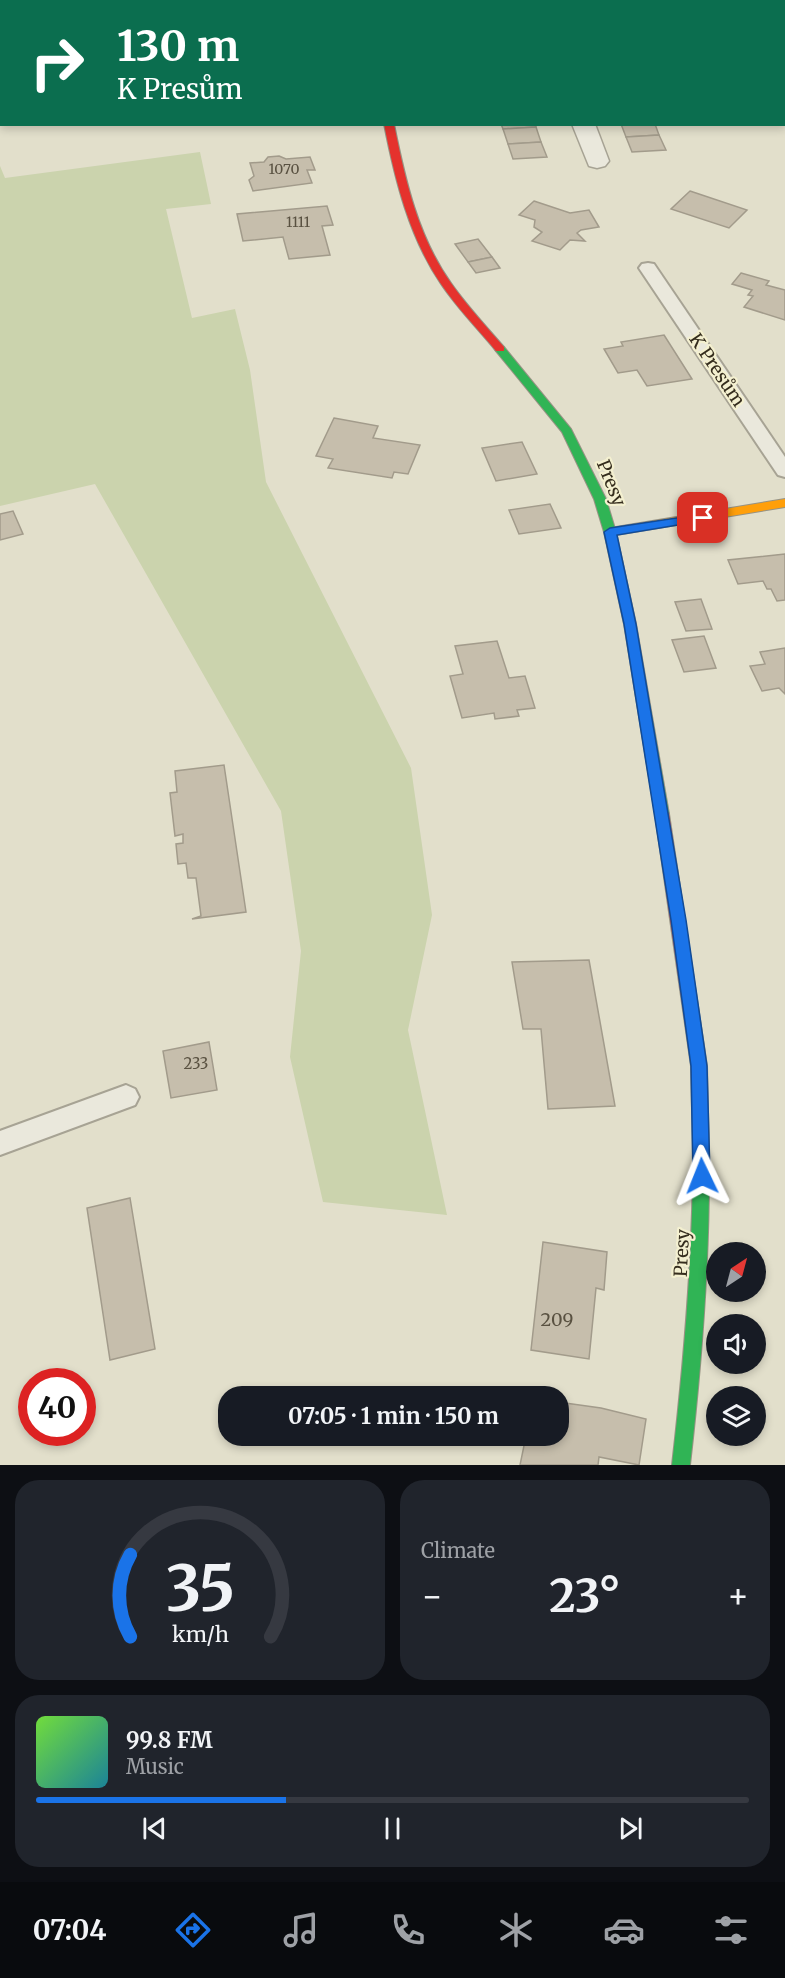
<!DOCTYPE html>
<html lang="en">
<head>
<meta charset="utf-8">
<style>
  :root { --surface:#171b24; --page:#20242c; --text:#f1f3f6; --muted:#9ea1a6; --line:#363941; --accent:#1a73e8 }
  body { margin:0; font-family:Merriweather,serif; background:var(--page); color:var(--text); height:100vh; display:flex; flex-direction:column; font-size:22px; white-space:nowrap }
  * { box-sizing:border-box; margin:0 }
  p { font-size:20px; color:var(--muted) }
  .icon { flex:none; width:33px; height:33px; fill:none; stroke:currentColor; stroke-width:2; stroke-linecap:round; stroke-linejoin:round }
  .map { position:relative; height:1465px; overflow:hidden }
  .drawer { display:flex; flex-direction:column; gap:15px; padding:15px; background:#0d0f14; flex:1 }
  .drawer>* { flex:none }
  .hud { position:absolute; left:0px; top:0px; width:786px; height:126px; box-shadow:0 3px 9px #0003; background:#0b6e4f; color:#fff; overflow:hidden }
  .needle { width:39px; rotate:36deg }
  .tools { position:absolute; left:706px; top:1242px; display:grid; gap:12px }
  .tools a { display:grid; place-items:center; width:60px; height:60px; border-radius:50%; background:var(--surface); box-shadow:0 3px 9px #0003; font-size:30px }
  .speed { position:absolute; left:18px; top:1368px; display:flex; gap:12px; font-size:30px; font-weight:700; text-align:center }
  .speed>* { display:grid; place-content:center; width:78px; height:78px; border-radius:50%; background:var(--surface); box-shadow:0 3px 9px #0003; line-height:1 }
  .speed .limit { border:9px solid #d22; background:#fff; color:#111 }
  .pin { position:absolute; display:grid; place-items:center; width:51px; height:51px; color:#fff; margin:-26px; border-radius:12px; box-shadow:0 3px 9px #0006 }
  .me { position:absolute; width:66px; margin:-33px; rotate:358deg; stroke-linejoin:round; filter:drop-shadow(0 0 4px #0008) }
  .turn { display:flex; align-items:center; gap:21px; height:126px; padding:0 18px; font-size:27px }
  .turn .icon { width:78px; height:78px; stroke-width:2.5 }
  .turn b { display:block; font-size:42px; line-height:51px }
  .big { font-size:45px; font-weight:700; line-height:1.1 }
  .drawer .tile { flex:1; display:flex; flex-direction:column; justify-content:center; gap:9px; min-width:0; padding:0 21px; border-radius:24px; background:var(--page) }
  .drawer .dial { align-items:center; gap:0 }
  .dial svg { height:156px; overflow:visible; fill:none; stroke:var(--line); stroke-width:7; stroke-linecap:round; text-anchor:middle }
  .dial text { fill:var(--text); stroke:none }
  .song { display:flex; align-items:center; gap:18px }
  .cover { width:72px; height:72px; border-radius:9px; background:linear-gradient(135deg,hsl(100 70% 55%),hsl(190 70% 35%)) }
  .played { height:6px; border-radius:3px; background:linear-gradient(90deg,var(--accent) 35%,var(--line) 35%) }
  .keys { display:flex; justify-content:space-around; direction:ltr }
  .heat { display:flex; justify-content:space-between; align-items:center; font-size:33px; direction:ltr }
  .drawer .tiles { flex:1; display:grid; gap:15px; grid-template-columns:1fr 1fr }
  .tile:last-child { grid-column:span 2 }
  .trip { position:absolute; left:218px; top:1386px; width:351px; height:60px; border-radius:24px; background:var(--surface); box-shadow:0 3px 9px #0003; font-weight:700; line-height:60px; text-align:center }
  .dock { display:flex; height:96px; justify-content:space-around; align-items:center; background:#090b0e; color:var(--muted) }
  .dock .icon { width:42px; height:42px }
  .dock .current { color:var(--accent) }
  .dock b { font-size:27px; color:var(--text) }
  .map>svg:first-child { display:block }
  .green { fill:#cbd3ad }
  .building { fill:#c6beac; stroke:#a29b8b; stroke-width:1.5 }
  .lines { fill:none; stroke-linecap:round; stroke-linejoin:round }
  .lane-casing { stroke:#a7a394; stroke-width:4 }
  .street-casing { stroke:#a7a394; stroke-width:3 }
  .fast-casing { stroke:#979384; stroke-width:2 }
  .slow-casing { stroke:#979384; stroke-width:2 }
  .jam-casing { stroke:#979384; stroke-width:2 }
  .lane { fill:#eae8dc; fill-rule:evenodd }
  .street { fill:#eae8dc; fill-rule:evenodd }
  .fast { fill:#30b455; fill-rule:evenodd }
  .slow { fill:#ff9f0a; fill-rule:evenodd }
  .jam { fill:#e5322d; fill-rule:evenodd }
  .route { fill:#1a73e8; stroke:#114b97; stroke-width:1.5 }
  .labels { text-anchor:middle; stroke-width:4.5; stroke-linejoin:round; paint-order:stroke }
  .far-number-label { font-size:14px; fill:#595141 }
  .number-label { font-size:15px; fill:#595141 }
  .street-label { font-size:18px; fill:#352d1d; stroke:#f4f0d0 }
  .near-number-label { font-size:18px; fill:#595141 }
</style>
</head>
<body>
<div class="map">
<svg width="785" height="1465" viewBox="0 0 785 1465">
  <rect width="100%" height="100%" fill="#e2dfcb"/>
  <!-- green -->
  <polygon class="green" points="200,152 211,204 166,209 192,318 235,309 250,370 266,482 411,768 432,915 408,1030 447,1215 323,1202 290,1057 301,951 281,811 95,484 0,506 0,166 5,178"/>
  <!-- building -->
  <g class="building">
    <polygon points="501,124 535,124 536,127 503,129"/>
    <polygon points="621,124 655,124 659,135 626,137"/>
    <polygon points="536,127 541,142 508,144 503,129"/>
    <polygon points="659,135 666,150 632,152 626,137"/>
    <polygon points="541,142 547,157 513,159 508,144"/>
    <polygon points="279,156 286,159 310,157 315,170 307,170 312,183 253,191 249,180 254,176 250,163 264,162 268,157"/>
    <polygon points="690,191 747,210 729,228 671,209"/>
    <polygon points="534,201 570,213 589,210 599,227 581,230 577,233 585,241 570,240 560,250 532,241 542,232 534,227 535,220 519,215"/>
    <polygon points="327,206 333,225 322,226 330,255 289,259 283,237 243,241 237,214"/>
    <polygon points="478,239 492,257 468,262 455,244"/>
    <polygon points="492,257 500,268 476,273 468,262"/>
    <polygon points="741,273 769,281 766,285 785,290 785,320 744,307 753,296 748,295 752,290 732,284"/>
    <polygon points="664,335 692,379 647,386 637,370 618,373 604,349 623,346 621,342"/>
    <polygon points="334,418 378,426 373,438 420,445 408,474 394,472 392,478 328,468 333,459 316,456"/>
    <polygon points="522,442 537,474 496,481 482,448"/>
    <polygon points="550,504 561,528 519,534 509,510"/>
    <polygon points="13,511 23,534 0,540 0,514"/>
    <polygon points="785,554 785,600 777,601 771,589 767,589 763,581 738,584 728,560"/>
    <polygon points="701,599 712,629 686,631 675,602"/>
    <polygon points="704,636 716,668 684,672 672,640"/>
    <polygon points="497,641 509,678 525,676 535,708 517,710 519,716 495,719 494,713 462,718 450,676 463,674 455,646"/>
    <polygon points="785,648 785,694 779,688 762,691 750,666 765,664 760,652"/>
    <polygon points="224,765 246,912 192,919 201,916 196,878 188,878 186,863 178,864 176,844 183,843 183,834 175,836 170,793 177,792 175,771"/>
    <polygon points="589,960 615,1106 548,1109 541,1029 523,1029 512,962"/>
    <polygon points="209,1042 217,1090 171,1098 163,1051"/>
    <polygon points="130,1198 155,1349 110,1360 87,1208"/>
    <polygon points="543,1242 607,1252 604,1290 596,1288 589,1359 531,1350"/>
    <polygon points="558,1402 601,1408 646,1419 639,1465 599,1457 598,1465 520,1465 526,1436 558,1436"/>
  </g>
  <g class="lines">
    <!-- lane casing -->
    <g class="lane-casing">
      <g id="lane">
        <polygon points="648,263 654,264 785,457 785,477 778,475 639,268 642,264"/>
        <polygon points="126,1085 135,1089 139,1097 135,1105 0,1155 0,1131"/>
      </g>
    </g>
    <!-- street casing -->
    <g class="street-casing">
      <g id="street">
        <polygon points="526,0 546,0 547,2 526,2"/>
        <polygon points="730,0 750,0 751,2 730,2"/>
        <rect x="784" y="44" width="1" height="13"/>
        <polygon points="572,124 595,124 609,161 605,166 597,168 589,166"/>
      </g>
    </g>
    <!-- fast casing -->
    <g class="fast-casing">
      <g id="fast">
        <polygon points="500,346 504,347 571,429 606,499 616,532 636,624 669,814 667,818 657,818 655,814 624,624 604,532 594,499 562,432 496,351 495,349"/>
        <path d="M 701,1146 L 707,1148 L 709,1153 C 710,1258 702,1361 690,1465 L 672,1465 C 684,1361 693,1258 693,1153 L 695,1148 Z"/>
      </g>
    </g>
    <!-- slow casing -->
    <g class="slow-casing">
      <polygon id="slow" points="785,499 785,507 610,536 604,532 610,528"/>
    </g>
    <!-- jam casing -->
    <g class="jam-casing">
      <g id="jam">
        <polygon points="361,0 369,0 370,2 362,2"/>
        <path d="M 384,124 L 394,124 C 405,179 418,237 451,283 C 467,306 486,326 504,347 L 504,351 L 496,351 C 478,329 457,308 441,284 C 409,237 395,180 384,124 Z"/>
        <polygon points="662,809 667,810 669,814 707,1066 709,1153 707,1158 701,1160 695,1158 693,1153 691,1066 655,814 657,810"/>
      </g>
    </g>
    <!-- lane -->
    <use href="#lane" class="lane"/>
    <!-- street -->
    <use href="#street" class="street"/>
    <!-- fast -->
    <use href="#fast" class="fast"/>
    <!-- slow -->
    <use href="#slow" class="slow"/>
    <!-- jam -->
    <use href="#jam" class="jam"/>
  </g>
  <!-- route -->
  <polygon class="route" points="703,514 709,518 708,520 617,535 636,624 686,920 707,1066 710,1176 708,1181 702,1184 696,1181 693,1176 691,1066 671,920 624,624 604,532 610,528"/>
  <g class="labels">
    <!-- far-number labels -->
    <g class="far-number-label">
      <text x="284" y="174">1070</text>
      <text x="298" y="227">1111</text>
    </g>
    <!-- number labels -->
    <g class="number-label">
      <text x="196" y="1069">233</text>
    </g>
    <!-- street labels -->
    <g class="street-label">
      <text transform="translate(717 370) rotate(56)" y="6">K Presům</text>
      <text transform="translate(611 483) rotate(68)" y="6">Presy</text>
      <text transform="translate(682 1253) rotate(-87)" y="6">Presy</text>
    </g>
    <!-- near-number labels -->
    <g class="near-number-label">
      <text x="557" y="1326">209</text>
    </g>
  </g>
</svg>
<div class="tools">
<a><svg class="needle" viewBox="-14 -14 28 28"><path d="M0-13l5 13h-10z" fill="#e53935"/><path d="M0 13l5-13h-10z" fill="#9ea1a6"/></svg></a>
<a><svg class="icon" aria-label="sound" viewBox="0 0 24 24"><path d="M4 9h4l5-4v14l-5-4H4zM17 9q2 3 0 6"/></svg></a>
<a><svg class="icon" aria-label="layers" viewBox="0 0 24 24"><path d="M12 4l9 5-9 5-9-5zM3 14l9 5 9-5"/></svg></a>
</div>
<div class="speed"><div class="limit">40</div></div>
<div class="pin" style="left:703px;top:518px;background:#d93025"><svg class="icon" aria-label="arrive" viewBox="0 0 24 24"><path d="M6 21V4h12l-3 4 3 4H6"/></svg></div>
<svg class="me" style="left:702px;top:1176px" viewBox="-20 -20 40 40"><path d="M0-17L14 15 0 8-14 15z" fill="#1a73e8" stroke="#fff" stroke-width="4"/></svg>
<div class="trip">07:05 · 1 min · 150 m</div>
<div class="hud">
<div class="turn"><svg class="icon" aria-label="right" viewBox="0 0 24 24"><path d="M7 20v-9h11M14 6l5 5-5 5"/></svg><div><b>130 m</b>K Presům</div></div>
</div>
</div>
<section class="drawer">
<div class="tiles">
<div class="tile dial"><svg viewBox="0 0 100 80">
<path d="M14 69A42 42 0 1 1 86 69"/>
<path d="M14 69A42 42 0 0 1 14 27" stroke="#1a73e8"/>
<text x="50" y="56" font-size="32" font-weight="700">35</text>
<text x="50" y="72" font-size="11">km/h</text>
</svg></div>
<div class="tile"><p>Climate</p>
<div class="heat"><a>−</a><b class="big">23°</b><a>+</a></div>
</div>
<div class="tile">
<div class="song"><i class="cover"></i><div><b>99.8 FM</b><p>Music</p></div></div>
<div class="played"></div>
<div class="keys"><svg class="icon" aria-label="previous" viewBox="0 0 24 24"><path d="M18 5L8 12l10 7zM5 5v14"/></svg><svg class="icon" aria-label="pause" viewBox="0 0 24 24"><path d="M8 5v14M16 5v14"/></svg><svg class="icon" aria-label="next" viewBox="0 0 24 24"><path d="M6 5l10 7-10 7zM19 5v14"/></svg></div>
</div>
</div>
</section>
<nav class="dock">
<b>07:04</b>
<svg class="icon current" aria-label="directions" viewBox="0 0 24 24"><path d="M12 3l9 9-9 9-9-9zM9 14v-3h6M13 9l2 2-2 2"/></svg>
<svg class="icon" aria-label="music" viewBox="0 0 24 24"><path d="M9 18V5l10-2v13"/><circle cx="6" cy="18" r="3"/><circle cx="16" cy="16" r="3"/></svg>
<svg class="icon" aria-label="phone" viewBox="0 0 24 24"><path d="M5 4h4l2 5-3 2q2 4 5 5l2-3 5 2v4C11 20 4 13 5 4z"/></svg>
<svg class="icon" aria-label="climate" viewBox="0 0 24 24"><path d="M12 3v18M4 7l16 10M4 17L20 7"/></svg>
<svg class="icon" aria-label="car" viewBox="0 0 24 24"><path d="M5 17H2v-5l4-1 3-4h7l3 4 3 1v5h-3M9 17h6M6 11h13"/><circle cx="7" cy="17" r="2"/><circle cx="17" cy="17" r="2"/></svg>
<svg class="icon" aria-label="filters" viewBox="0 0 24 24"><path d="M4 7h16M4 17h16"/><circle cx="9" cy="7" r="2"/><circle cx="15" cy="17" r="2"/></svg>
</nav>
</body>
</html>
